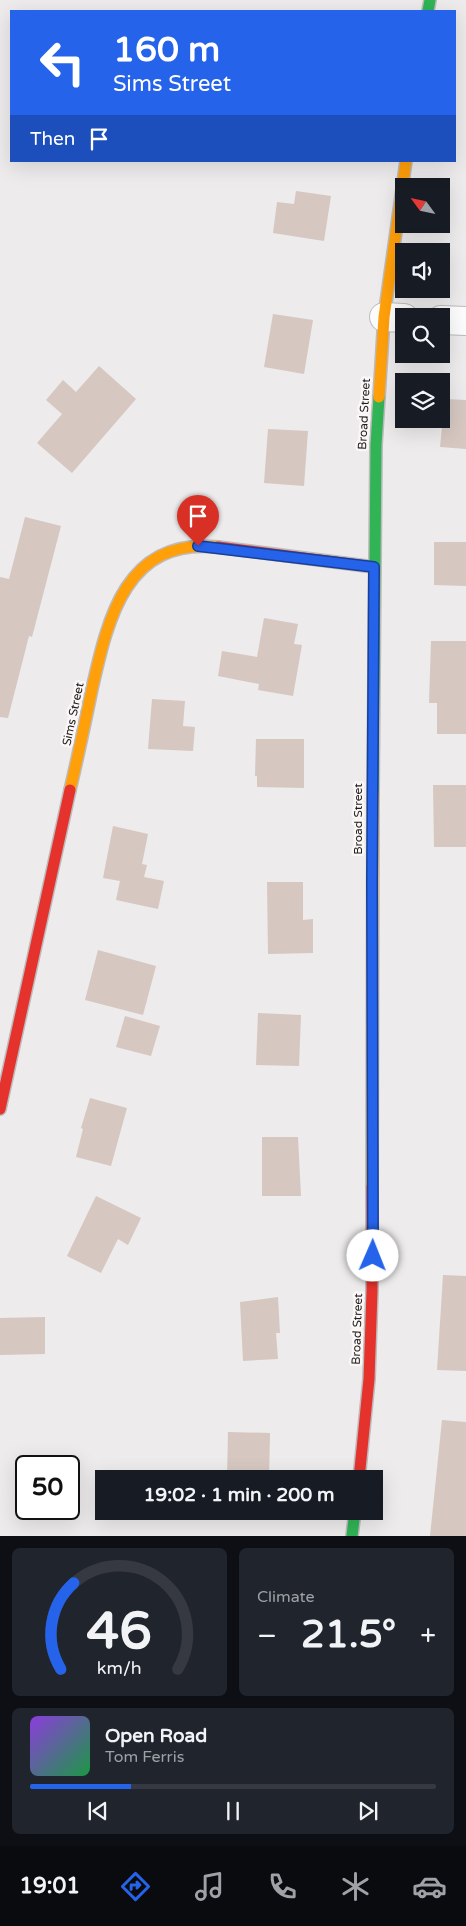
<!DOCTYPE html>
<html lang="en">
<head>
<meta charset="utf-8">
<style>
  :root { --surface:#171b24; --page:#20242c; --text:#f1f3f6; --muted:#9ea1a6; --line:#363941; --accent:#2563eb }
  body { margin:0; font-family:"Varela Round",sans-serif; background:var(--page); color:var(--text); height:100vh; display:flex; flex-direction:column; font-size:19px; white-space:nowrap }
  * { box-sizing:border-box; margin:0 }
  p { font-size:16px; color:var(--muted) }
  .icon { flex:none; width:28px; height:28px; fill:none; stroke:currentColor; stroke-width:2; stroke-linecap:round; stroke-linejoin:round }
  .map { position:relative; height:1536px; overflow:hidden }
  .panel { display:flex; flex-direction:column; gap:12px; padding:12px; background:#0d0f14; flex:1 }
  .panel>* { flex:none }
  .top-card { position:absolute; left:10px; top:10px; width:446px; height:152px; border-radius:0px; box-shadow:0 5px 20px #0002; background:#2563eb; color:#fff; overflow:hidden }
  .needle { width:32px; rotate:303deg }
  .fabs { position:absolute; left:395px; top:178px; display:grid; gap:10px }
  .fabs a { display:grid; place-items:center; width:55px; height:55px; border-radius:0px; background:var(--surface); box-shadow:0 5px 20px #0002; font-size:25px }
  .speed { position:absolute; left:15px; top:1455px; display:flex; gap:10px; font-size:25px; font-weight:700; text-align:center }
  .speed>* { display:grid; place-content:center; width:65px; height:65px; border-radius:50%; background:var(--surface); box-shadow:0 5px 20px #0002; line-height:1 }
  .speed .limit { border:2px solid #111; border-radius:8px; background:#fff; color:#111 }
  .pin { position:absolute; display:grid; place-items:center; width:42px; height:42px; color:#fff; margin:-51px -21px; border-radius:50% 50% 50% 0; rotate:-45deg; box-shadow:0 0 5px #0007 }
  .pin .icon { rotate:45deg }
  .me { position:absolute; width:55px; margin:-28px; rotate:1deg; stroke-linejoin:round; filter:drop-shadow(0 0 4px #0008) }
  .turn { display:flex; align-items:center; gap:18px; height:105px; padding:0 20px; font-size:22px }
  .turn .icon { width:65px; height:65px; stroke-width:2.5 }
  .turn b { display:block; font-size:35px; line-height:42px }
  .then { display:flex; align-items:center; height:48px; padding:0 20px; background:#0003; gap:10px; font-size:19px }
  .big { font-size:38px; font-weight:700; line-height:1.1 }
  .panel .widget { flex:1; display:flex; flex-direction:column; justify-content:center; gap:8px; min-width:0; padding:0 18px; border-radius:8px; background:var(--page) }
  .panel .dial { align-items:center; gap:0 }
  .dial svg { height:130px; overflow:visible; fill:none; stroke:var(--line); stroke-width:7; stroke-linecap:round; text-anchor:middle }
  .dial text { fill:var(--text); stroke:none }
  .song { display:flex; align-items:center; gap:15px }
  .cover { width:60px; height:60px; border-radius:8px; background:linear-gradient(135deg,hsl(270 70% 55%),hsl(140 70% 35%)) }
  .played { height:5px; border-radius:2px; background:linear-gradient(90deg,var(--accent) 25%,var(--line) 25%) }
  .keys { display:flex; justify-content:space-around; direction:ltr }
  .heat { display:flex; justify-content:space-between; align-items:center; font-size:28px; direction:ltr }
  .panel .tiles { flex:1; display:grid; gap:12px; grid-template-columns:1fr 1fr }
  .widget:last-child { grid-column:span 2 }
  .trip { position:absolute; left:95px; top:1470px; width:288px; height:50px; border-radius:0px; background:var(--surface); box-shadow:0 5px 20px #0002; font-weight:700; line-height:50px; text-align:center }
  .tab-bar { display:flex; height:80px; justify-content:space-around; align-items:center; background:#090b0e; color:var(--muted) }
  .tab-bar .icon { width:35px; height:35px }
  .tab-bar .current { color:var(--accent) }
  .tab-bar b { font-size:22px; color:var(--text) }
  .map>svg:first-child { display:block }
  .building { fill:#d6c7c1 }
  .lines { fill:none; stroke-linecap:round; stroke-linejoin:round }
  .street-casing { stroke:#bdbbbb; stroke-width:30 }
  .fast-casing { stroke:#bdbbbb; stroke-width:14 }
  .slow-casing { stroke:#bdbbbb; stroke-width:14 }
  .jam-casing { stroke:#bdbbbb; stroke-width:14 }
  .street { stroke:#fcfcfc; stroke-width:28 }
  .fast { stroke:#30b455; stroke-width:11 }
  .slow { stroke:#ff9f0a; stroke-width:11 }
  .jam { stroke:#e5322d; stroke-width:11 }
  .route-casing { stroke:#184099; stroke-width:12 }
  .route { stroke:#2563eb; stroke-width:9 }
  .labels { text-anchor:middle; stroke-width:5; stroke-linejoin:round; paint-order:stroke }
  .street-label { font-size:12px; fill:#1e1c1c; stroke:#fcf7f7 }
</style>
</head>
<body>
<div class="map">
<svg width="466" height="1536" viewBox="0 0 466 1536">
  <rect width="100%" height="100%" fill="#edebeb"/>
  <!-- building -->
  <g class="building">
    <polygon points="296,191 331,196 324,241 273,233 277,202 294,204"/>
    <polygon points="273,314 313,320 304,374 264,367"/>
    <polygon points="99,366 136,399 72,473 37,443 62,414 46,400 63,380 76,392"/>
    <polygon points="445,399 466,400 466,449 440,447"/>
    <polygon points="268,429 308,431 304,486 264,483"/>
    <polygon points="25,517 61,526 32,637 29,636 8,718 0,717 0,577 9,579"/>
    <polygon points="434,542 466,542 466,586 434,585"/>
    <polygon points="264,618 298,624 294,644 302,645 293,696 258,690 259,684 218,676 222,651 257,657"/>
    <polygon points="431,641 466,641 466,734 437,734 437,703 429,703"/>
    <polygon points="152,699 185,701 183,726 195,727 193,751 148,749"/>
    <polygon points="256,739 304,739 304,788 257,787 257,776 255,776"/>
    <polygon points="433,785 466,785 466,847 434,847"/>
    <polygon points="113,826 148,834 142,864 147,865 144,877 164,881 158,909 116,900 120,881 103,878"/>
    <polygon points="267,882 303,882 303,920 313,919 313,953 268,954"/>
    <polygon points="98,950 156,966 143,1015 85,1000"/>
    <polygon points="258,1013 301,1015 299,1066 256,1065"/>
    <polygon points="125,1016 160,1026 151,1056 116,1047"/>
    <polygon points="90,1098 127,1108 111,1166 76,1157 83,1129 81,1128"/>
    <polygon points="262,1137 298,1137 301,1196 262,1196"/>
    <polygon points="96,1196 141,1218 128,1245 118,1239 101,1273 67,1256"/>
    <polygon points="443,1275 466,1276 466,1371 437,1370"/>
    <polygon points="278,1297 280,1333 276,1333 278,1359 243,1361 240,1302"/>
    <polygon points="45,1317 45,1354 0,1355 0,1318"/>
    <polygon points="442,1420 466,1422 466,1536 430,1536"/>
    <polygon points="228,1432 270,1433 269,1479 227,1479"/>
  </g>
  <g class="lines">
    <!-- street casing -->
    <g class="street-casing">
      <g id="street">
        <polyline points="384,317 404,318"/>
        <polyline points="441,320 466,321"/>
      </g>
    </g>
    <!-- fast casing -->
    <g class="fast-casing">
      <g id="fast">
        <polyline points="428,11 430,0"/>
        <polyline points="373,793 376,445 379,397"/>
        <polyline points="352,1536 355,1511"/>
      </g>
    </g>
    <!-- slow casing -->
    <g class="slow-casing">
      <g id="slow">
        <polyline points="379,397 384,317 406,161"/>
        <path d="M 70,790 C 78,756 85,723 92,689 C 108,618 126,537 218,547"/>
        <polyline points="372,1187 373,793"/>
      </g>
    </g>
    <!-- jam casing -->
    <g class="jam-casing">
      <g id="jam">
        <polyline points="218,547 374,567"/>
        <polyline points="0,1109 70,790"/>
        <polyline points="359,1479 369,1379 372,1291 372,1187"/>
      </g>
    </g>
    <!-- street -->
    <use href="#street" class="street"/>
    <!-- fast -->
    <use href="#fast" class="fast"/>
    <!-- slow -->
    <use href="#slow" class="slow"/>
    <!-- jam -->
    <use href="#jam" class="jam"/>
  </g>
  <g class="lines">
    <!-- route casing -->
    <g class="route-casing">
      <polyline id="route" points="198,546 374,567 372,882 373,1256"/>
    </g>
    <!-- route -->
    <use href="#route" class="route"/>
  </g>
  <g class="labels">
    <!-- street labels -->
    <g class="street-label">
      <text transform="translate(364 414) rotate(-87)" y="4">Broad Street</text>
      <text transform="translate(73 714) rotate(-78)" y="4">Sims Street</text>
      <text transform="translate(358 819) rotate(-90)" y="4">Broad Street</text>
      <text transform="translate(357 1329) rotate(-88)" y="4">Broad Street</text>
    </g>
  </g>
</svg>
<div class="fabs">
<a><svg class="needle" viewBox="-14 -14 28 28"><path d="M0-13l5 13h-10z" fill="#e53935"/><path d="M0 13l5-13h-10z" fill="#9ea1a6"/></svg></a>
<a><svg class="icon" aria-label="sound" viewBox="0 0 24 24"><path d="M4 9h4l5-4v14l-5-4H4zM17 9q2 3 0 6"/></svg></a>
<a><svg class="icon" aria-label="search" viewBox="0 0 24 24"><circle cx="10" cy="10" r="6"/><path d="M15 15l6 6"/></svg></a>
<a><svg class="icon" aria-label="layers" viewBox="0 0 24 24"><path d="M12 4l9 5-9 5-9-5zM3 14l9 5 9-5"/></svg></a>
</div>
<div class="speed"><div class="limit">50</div></div>
<div class="pin" style="left:198px;top:546px;background:#d93025"><svg class="icon" aria-label="arrive" viewBox="0 0 24 24"><path d="M6 21V4h12l-3 4 3 4H6"/></svg></div>
<svg class="me" style="left:373px;top:1256px" viewBox="-20 -20 40 40"><circle r="19" fill="#fff"/><path d="M0-13L10 11 0 6-10 11z" fill="#2563eb"/></svg>
<div class="trip">19:02 · 1 min · 200 m</div>
<div class="top-card">
<div class="turn"><svg class="icon" aria-label="left" viewBox="0 0 24 24"><path d="M17 20v-9H6M10 6l-5 5 5 5"/></svg><div><b>160 m</b>Sims Street</div></div>
<div class="then">Then<svg class="icon" aria-label="arrive" viewBox="0 0 24 24"><path d="M6 21V4h12l-3 4 3 4H6"/></svg></div>
</div>
</div>
<section class="panel">
<div class="tiles">
<div class="widget dial"><svg viewBox="0 0 100 80">
<path d="M14 69A42 42 0 1 1 86 69"/>
<path d="M14 69A42 42 0 0 1 22 16" stroke="#2563eb"/>
<text x="50" y="56" font-size="32" font-weight="700">46</text>
<text x="50" y="72" font-size="11">km/h</text>
</svg></div>
<div class="widget"><p>Climate</p>
<div class="heat"><a>−</a><b class="big">21.5°</b><a>+</a></div>
</div>
<div class="widget">
<div class="song"><i class="cover"></i><div><b>Open Road</b><p>Tom Ferris</p></div></div>
<div class="played"></div>
<div class="keys"><svg class="icon" aria-label="previous" viewBox="0 0 24 24"><path d="M18 5L8 12l10 7zM5 5v14"/></svg><svg class="icon" aria-label="pause" viewBox="0 0 24 24"><path d="M8 5v14M16 5v14"/></svg><svg class="icon" aria-label="next" viewBox="0 0 24 24"><path d="M6 5l10 7-10 7zM19 5v14"/></svg></div>
</div>
</div>
</section>
<nav class="tab-bar">
<b>19:01</b>
<svg class="icon current" aria-label="directions" viewBox="0 0 24 24"><path d="M12 3l9 9-9 9-9-9zM9 14v-3h6M13 9l2 2-2 2"/></svg>
<svg class="icon" aria-label="music" viewBox="0 0 24 24"><path d="M9 18V5l10-2v13"/><circle cx="6" cy="18" r="3"/><circle cx="16" cy="16" r="3"/></svg>
<svg class="icon" aria-label="phone" viewBox="0 0 24 24"><path d="M5 4h4l2 5-3 2q2 4 5 5l2-3 5 2v4C11 20 4 13 5 4z"/></svg>
<svg class="icon" aria-label="climate" viewBox="0 0 24 24"><path d="M12 3v18M4 7l16 10M4 17L20 7"/></svg>
<svg class="icon" aria-label="car" viewBox="0 0 24 24"><path d="M5 17H2v-5l4-1 3-4h7l3 4 3 1v5h-3M9 17h6M6 11h13"/><circle cx="7" cy="17" r="2"/><circle cx="17" cy="17" r="2"/></svg>
</nav>
</body>
</html>
